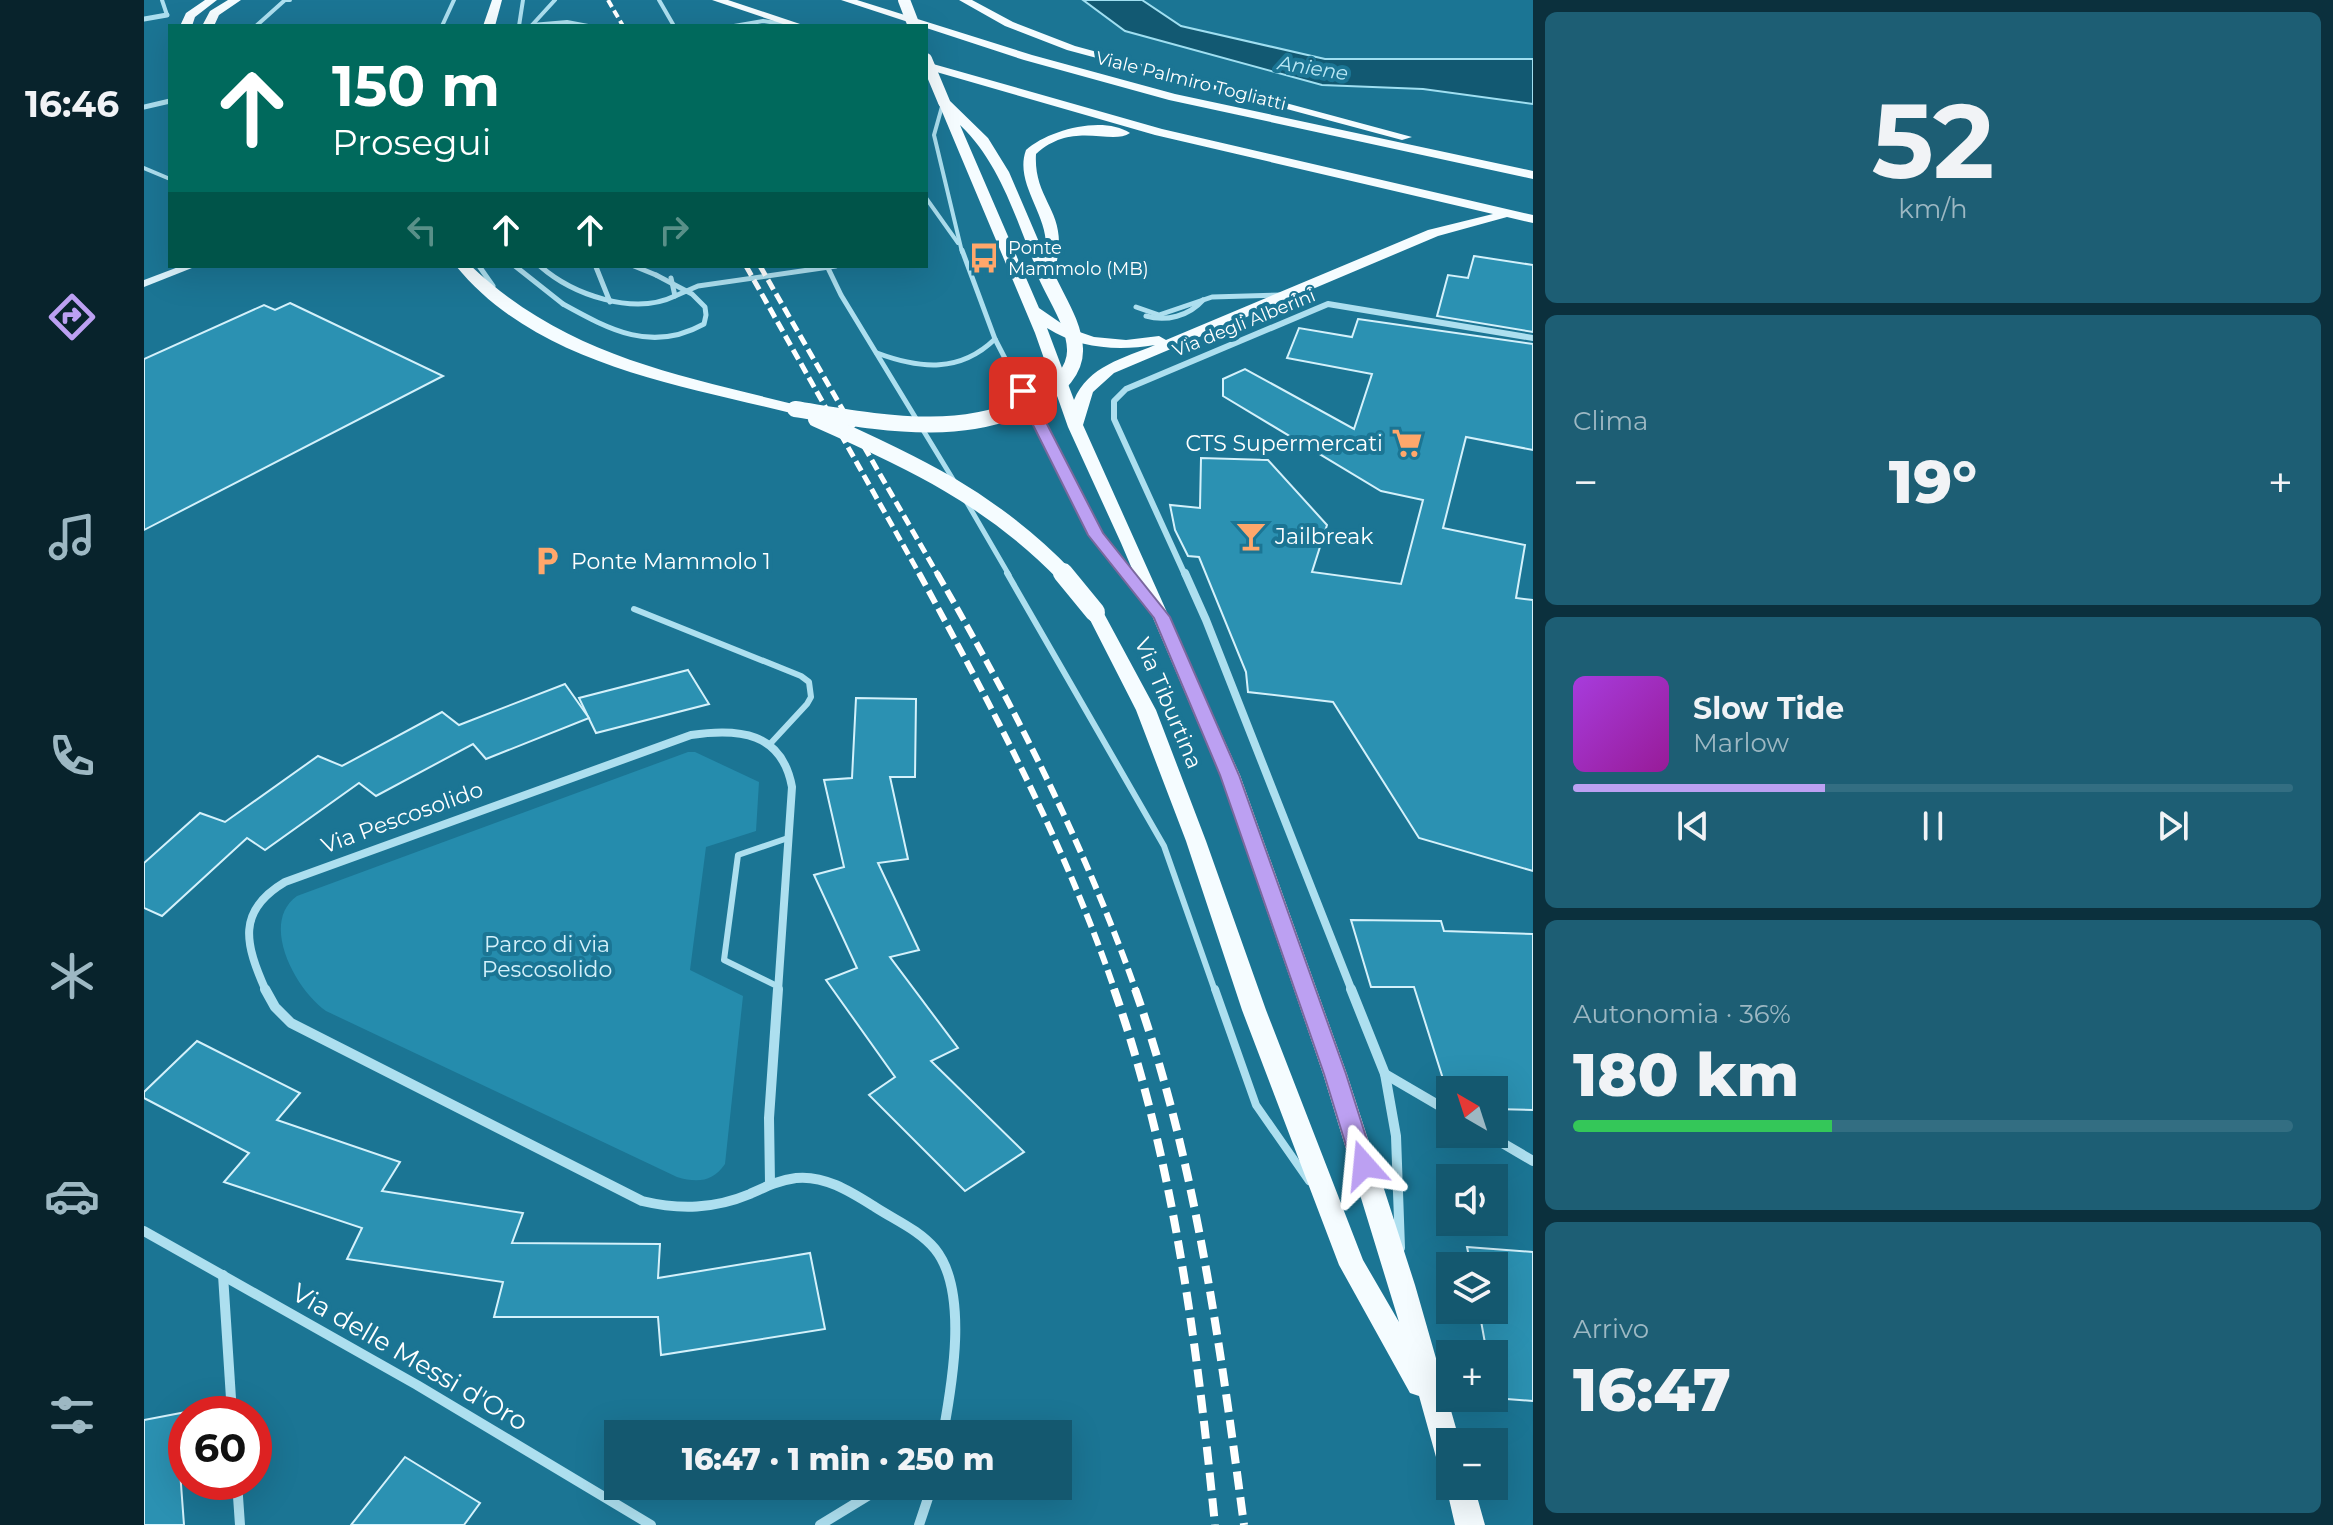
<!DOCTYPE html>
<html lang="it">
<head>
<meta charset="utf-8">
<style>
  :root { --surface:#14586f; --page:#1d5e74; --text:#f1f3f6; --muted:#9db8c3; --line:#336e82; --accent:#bca0f2 }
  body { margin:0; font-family:Montserrat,sans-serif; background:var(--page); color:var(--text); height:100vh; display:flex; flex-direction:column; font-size:30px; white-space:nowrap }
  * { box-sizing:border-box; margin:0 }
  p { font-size:26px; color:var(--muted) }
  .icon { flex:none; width:44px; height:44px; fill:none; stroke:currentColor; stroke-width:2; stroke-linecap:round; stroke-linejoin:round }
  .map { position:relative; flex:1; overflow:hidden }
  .drawer { display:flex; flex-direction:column; gap:12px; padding:12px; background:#0b303d; width:800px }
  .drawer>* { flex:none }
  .hud { position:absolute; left:24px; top:24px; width:760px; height:244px; border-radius:0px; box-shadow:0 8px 32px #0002; background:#00695c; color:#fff; overflow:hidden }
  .needle { width:52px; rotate:321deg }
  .tools { position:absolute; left:1292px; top:1076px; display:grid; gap:16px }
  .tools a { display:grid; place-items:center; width:72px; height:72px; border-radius:0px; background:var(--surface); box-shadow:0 8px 32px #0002; font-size:40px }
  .speed { position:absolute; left:24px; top:1396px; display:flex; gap:16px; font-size:40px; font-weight:700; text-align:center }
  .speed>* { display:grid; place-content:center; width:104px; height:104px; border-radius:50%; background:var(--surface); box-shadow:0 8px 32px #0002; line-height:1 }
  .speed .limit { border:12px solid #d22; background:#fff; color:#111 }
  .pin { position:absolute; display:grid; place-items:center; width:68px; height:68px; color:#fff; margin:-34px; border-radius:16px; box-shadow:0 4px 12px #0006 }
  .me { position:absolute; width:88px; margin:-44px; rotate:342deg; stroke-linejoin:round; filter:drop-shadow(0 0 6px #0008) }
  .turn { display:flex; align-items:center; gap:28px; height:168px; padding:0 32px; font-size:36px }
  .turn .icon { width:104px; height:104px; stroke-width:2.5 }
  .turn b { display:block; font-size:56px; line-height:68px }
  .lanes { display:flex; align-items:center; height:76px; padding:0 32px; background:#0003; justify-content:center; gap:40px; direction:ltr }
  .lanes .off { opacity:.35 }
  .big { font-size:60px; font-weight:800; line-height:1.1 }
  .drawer .card { flex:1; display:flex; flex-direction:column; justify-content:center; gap:12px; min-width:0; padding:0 28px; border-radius:12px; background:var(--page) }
  .drawer .dial { align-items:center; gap:0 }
  .dial b { font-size:104px; line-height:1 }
  .song { display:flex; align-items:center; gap:24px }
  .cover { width:96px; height:96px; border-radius:12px; background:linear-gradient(135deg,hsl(280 70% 55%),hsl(300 70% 35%)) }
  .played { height:8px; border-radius:4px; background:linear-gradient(90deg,var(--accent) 35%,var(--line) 35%) }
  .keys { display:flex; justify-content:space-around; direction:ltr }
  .heat { display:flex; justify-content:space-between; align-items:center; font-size:44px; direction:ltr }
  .charge { height:12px; border-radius:6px; background:linear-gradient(90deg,#34c759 36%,var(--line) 0) }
  .trip { position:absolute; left:460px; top:1420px; width:468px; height:80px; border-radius:0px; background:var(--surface); box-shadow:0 8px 32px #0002; font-weight:800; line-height:80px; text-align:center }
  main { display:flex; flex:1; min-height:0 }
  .dock { display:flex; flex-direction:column; width:144px; justify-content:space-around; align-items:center; background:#08232c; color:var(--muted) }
  .dock .icon { width:56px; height:56px }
  .dock .active { color:var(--accent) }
  .dock b { font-size:36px; color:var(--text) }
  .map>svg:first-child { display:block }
  .green { fill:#258cad }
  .water { fill:#125972; stroke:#a0dff1; stroke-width:2 }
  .building { fill:#2b91b2; stroke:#d4f1fb; stroke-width:2 }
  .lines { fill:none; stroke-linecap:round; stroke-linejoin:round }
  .lane-far3 { stroke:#addfef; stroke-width:4 }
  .lane-far2 { stroke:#addfef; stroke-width:5 }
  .lane-far1 { stroke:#addfef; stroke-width:6 }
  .lane { stroke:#addfef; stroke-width:8 }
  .street-far3 { stroke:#addfef; stroke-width:5 }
  .street-far2 { stroke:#addfef; stroke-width:6 }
  .street-far1 { stroke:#addfef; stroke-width:8 }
  .street { stroke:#addfef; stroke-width:10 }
  .secondary { fill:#dbf2fb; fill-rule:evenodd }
  .primary { fill:#f5fcff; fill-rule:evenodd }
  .rail-far3 { stroke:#fff; stroke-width:4; stroke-dasharray:8 4; stroke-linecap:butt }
  .rail-far2 { stroke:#fff; stroke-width:5; stroke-dasharray:11 5; stroke-linecap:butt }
  .rail-far1 { stroke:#fff; stroke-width:6; stroke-dasharray:14 6; stroke-linecap:butt }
  .rail { stroke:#fff; stroke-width:8; stroke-dasharray:18 8; stroke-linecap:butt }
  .lane-bridge { stroke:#addfef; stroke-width:5 }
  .primary-bridge-far2 { stroke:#f5fcff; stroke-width:12 }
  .primary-bridge-far1 { stroke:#f5fcff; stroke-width:16 }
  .primary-bridge { stroke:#f5fcff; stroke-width:20 }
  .route { fill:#bca0f2; stroke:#7a689d; stroke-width:2 }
  .labels { text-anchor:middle; stroke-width:8; stroke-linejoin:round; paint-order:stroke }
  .far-street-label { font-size:18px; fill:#fff; stroke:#1b7594 }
  .far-poi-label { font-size:18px; fill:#fff; stroke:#1b7594; text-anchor:start }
  .far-water-label { font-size:20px; font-style:italic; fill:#bae8f6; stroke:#1b7594 }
  .poi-label { font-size:22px; fill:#fff; stroke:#1b7594; text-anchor:start }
  .street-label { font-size:22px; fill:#fff; stroke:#1b7594 }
  .park-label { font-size:22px; fill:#d4f1fb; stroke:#1b7594 }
  .near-street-label { font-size:26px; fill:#fff; stroke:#1b7594 }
</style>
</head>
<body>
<main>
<nav class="dock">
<b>16:46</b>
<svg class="icon active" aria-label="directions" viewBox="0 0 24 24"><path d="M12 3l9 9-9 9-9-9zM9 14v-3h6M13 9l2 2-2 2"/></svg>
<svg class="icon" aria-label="music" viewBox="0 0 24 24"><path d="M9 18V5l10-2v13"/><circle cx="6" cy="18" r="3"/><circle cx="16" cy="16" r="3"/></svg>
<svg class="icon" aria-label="phone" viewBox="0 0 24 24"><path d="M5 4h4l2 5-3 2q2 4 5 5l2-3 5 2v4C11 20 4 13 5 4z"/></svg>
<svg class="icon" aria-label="climate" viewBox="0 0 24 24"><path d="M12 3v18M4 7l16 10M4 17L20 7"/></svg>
<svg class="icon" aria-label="car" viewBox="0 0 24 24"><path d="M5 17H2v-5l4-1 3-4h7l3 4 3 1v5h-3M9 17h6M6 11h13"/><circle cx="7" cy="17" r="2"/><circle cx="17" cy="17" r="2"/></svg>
<svg class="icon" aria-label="filters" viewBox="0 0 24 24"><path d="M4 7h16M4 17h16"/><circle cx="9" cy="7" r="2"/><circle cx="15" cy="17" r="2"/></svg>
</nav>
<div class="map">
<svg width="1389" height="1525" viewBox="0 0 1389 1525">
  <rect width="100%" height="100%" fill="#1b7594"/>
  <!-- green -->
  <path class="green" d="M 544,752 L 551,752 L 615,782 L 612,831 L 562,847 L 546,970 L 599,996 L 581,1164 C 569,1182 553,1183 533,1177 L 182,1011 C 152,990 115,923 153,896 Z"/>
  <!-- water -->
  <polygon class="water" points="939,0 998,0 1037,26 1181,59 1389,59 1389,104 1279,89 1178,85 981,31"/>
  <!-- building -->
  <g class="building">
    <polygon points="1330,256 1389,265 1389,332 1293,316 1304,275 1324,278"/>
    <polygon points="146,303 299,376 0,530 0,359 120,305 131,310"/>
    <polygon points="1214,319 1389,344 1389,450 1322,437 1299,528 1381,545 1372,598 1389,600 1389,871 1275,838 1189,702 1104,692 1102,672 1055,557 1044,556 1031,530 1026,505 1056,508 1057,458 1124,460 1183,525 1168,572 1257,584 1279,500 1237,491 1079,396 1079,379 1101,369 1210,429 1228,374 1143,358 1155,328 1208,337"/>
    <polygon points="544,670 565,704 452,733 435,698"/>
    <polygon points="421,684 445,718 342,759 329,744 232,796 215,783 121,850 103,838 18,916 0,908 0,863 56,813 81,822 174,756 198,766 298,712 315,725"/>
    <polygon points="712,698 772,699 771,777 746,777 764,859 734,863 775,950 746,957 814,1048 787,1061 880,1152 821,1191 725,1095 751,1077 682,980 713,968 670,875 700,867 680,780 708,778"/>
    <polygon points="1207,920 1297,921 1300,931 1389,934 1389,1110 1350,1109 1350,1090 1317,1090 1300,1082 1270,987 1227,987"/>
    <polygon points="53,1041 156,1093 133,1120 256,1162 238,1191 379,1213 368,1243 516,1244 514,1278 666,1253 681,1329 517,1355 514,1317 350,1317 359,1282 203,1259 218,1228 80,1182 105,1153 0,1098 0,1092"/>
    <polygon points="1323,1247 1389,1252 1389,1401 1350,1398 1350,1354 1343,1354 1335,1310 1350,1310 1350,1266 1327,1266"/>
    <polygon points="42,1412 42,1456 35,1457 40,1525 0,1525 0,1420"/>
    <polygon points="261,1457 336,1503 320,1525 207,1525"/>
  </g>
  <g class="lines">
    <!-- lane-far3 -->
    <g class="lane-far3">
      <polyline points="18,0 23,15"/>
      <polyline points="515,0 530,26"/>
      <polyline points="389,24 411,0"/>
      <polyline points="388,25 423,22 444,26"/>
      <polyline points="112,26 141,0 146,0"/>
      <polyline points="298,26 310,0"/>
      <polyline points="375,26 379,0"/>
      <polyline points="590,26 619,21 654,26"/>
      <polyline points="799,103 790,135 818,252"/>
      <polyline points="0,168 26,179"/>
      <polyline points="782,198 814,243"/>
    </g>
    <!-- lane-far2 -->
    <g class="lane-far2">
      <polyline points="818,250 851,339 952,535 985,575"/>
      <polyline points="335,266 349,286"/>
      <polyline points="371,266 419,304"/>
      <path d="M 396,266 C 429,295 490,316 531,296 L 527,278"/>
      <polyline points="490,266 512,275"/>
      <polyline points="683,266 697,295 810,481"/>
      <polyline points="452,267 466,302"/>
      <polyline points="531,296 554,286 692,266"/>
      <polyline points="992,307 1015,315 1068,297 1138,295"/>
      <path d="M 1002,316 C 1022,322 1045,316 1059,300"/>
      <path d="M 733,353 C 776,369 816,373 851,339"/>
      <polyline points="822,501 865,575"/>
    </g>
    <!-- lane-far1 -->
    <g class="lane-far1">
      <polyline points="863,573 1020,846 1071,991"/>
      <polyline points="983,573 1003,598"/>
      <polyline points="490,609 657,676 665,682 667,697 663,704 626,744"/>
      <polyline points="633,986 580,960 594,855 644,838"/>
    </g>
    <!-- lane -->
    <polyline class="lane" points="1071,989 1112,1105 1165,1181"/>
    <!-- street-far3 -->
    <g class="street-far3">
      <polyline points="0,19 23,15"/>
      <polyline points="0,107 26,101"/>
    </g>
    <!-- street-far2 -->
    <polyline class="street-far2" points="1041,575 970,419 970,401 982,389 1184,304 1389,338"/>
    <!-- street-far1 -->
    <g class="street-far1">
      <polyline points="1041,573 1062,620 1208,991"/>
      <path d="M 122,991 C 101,944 92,911 141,882 L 547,735 C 595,728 638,732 648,787 L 634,991"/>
    </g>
    <!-- street -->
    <g class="street">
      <path d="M 121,989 L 131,1007 L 147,1023 L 498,1201 C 536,1210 570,1209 606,1194 C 621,1187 635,1180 652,1178 C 681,1175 707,1192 731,1207 C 751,1220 775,1230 791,1249 C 825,1291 808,1385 799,1434"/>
      <polyline points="1207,989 1241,1074 1252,1136 1256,1248"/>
      <polyline points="1241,1074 1306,1112"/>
      <polyline points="1343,1134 1389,1161"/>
      <polyline points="626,1183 625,1118 634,989"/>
      <polyline points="0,1231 273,1385 507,1525"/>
      <polyline points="79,1275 88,1414"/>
      <polyline points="93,1482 96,1525"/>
      <polyline points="676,1525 740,1486"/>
      <polyline points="775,1525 788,1486"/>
    </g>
    <!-- secondary -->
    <polygon class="secondary" points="37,266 53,266 0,287 0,280"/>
    <!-- primary -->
    <g class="primary">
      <polygon points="61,0 73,0 51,17 48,26 36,26 42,13"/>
      <polygon points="84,0 97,0 75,15 70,26 58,26 66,11"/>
      <polygon points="348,0 358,0 351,26 339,26"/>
      <polygon points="568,0 584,0 662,26 645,26"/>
      <polygon points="697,0 713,0 888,55 1031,94 1389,171 1389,179 1025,100 880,60"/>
      <polygon points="815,0 828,0 869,22 931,46 1268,137 1258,140 923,50 861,26"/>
      <path d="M 782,62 L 1018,129 L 1389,215 L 1389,223 L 1363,217 L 1294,236 L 970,373 L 949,392 L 939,425 L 1096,775 L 1203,1074 L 1271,1285 L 1316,1442 L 1306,1442 L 1306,1471 L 1296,1467 L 1292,1457 L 1275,1396 L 1266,1393 L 1195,1265 L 1098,1010 L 1042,841 L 992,710 L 942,612 L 951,606 L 957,608 L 1012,710 L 1062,841 L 1122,1010 L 1219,1260 L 1255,1322 L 1179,1074 L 1076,775 L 977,543 L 924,427 L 891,333 L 794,102 L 804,99 L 844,138 L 865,172 L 901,256 C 909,218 869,186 882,150 C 904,130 959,115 986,133 C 967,146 929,120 892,154 C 889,205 930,212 909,275 L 902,279 L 895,275 C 873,223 858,165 816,125 L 895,308 L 924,328 L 950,337 L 982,340 L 1015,336 L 1022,340 L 1284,230 L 1349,214 L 1011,135 L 782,69 ZM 903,328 C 936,349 974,351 1011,345 C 980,358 944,366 930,400 Z"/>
      <path d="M 312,266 L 327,266 C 422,356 534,375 657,406 L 659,409 L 651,414 C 535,385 392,364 312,266 Z"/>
      <polygon points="1306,1476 1306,1486 1330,1486 1341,1525 1311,1525 1302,1486"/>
    </g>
    <!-- rail-far3 -->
    <polyline class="rail-far3" points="464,0 479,26"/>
    <!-- rail-far2 -->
    <g class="rail-far2">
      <polyline points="602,266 776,575"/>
      <polyline points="616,266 794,575"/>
    </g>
    <!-- rail-far1 -->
    <g class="rail-far1">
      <path d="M 775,573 C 850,711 920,842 971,991"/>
      <path d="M 793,573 C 871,708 940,844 992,991"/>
    </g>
    <!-- rail -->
    <g class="rail">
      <path d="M 970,989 C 1030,1161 1053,1345 1071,1525"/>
      <path d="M 991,989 C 1052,1161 1076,1345 1100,1525"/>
    </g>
    <!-- lane-bridge -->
    <path class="lane-bridge" d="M 419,304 C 466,330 508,353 560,324 L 562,315 L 561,307 L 548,294 L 512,275"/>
    <!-- primary-bridge-far2 -->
    <g class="primary-bridge-far2">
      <polyline points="760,0 770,26"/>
      <polyline points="782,59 800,102"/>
    </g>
    <!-- primary-bridge-far1 -->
    <g class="primary-bridge-far1">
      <path d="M 651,409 C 734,422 820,441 897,398 C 914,388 932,370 931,349 C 930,323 912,298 902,275"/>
      <path d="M 672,419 C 767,461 848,499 921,575"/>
    </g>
    <!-- primary-bridge -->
    <polyline class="primary-bridge" points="919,573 951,612"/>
  </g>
  <!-- route -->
  <polygon class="route" points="879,386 886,391 959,533 1026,617 1095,775 1202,1074 1231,1165 1228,1171 1220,1174 1212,1171 1208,1165 1180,1074 1076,775 1010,618 944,535 872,391"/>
  <!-- icons -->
  <defs>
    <g id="bus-bare" transform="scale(2.4)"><path d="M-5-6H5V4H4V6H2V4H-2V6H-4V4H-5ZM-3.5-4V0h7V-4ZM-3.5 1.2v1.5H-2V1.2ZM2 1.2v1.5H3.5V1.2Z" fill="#ffa76b" stroke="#1b7594" stroke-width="2.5" paint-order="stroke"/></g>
    <g id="supermarket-bare" transform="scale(2.4)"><path d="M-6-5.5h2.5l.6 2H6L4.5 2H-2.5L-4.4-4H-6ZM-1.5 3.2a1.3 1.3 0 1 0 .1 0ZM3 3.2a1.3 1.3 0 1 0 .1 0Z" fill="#ffa76b" stroke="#1b7594" stroke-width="2.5" paint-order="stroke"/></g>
    <g id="bar-bare" transform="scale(2.4)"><path d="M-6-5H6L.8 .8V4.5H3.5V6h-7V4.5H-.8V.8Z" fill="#ffa76b" stroke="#1b7594" stroke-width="2.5" paint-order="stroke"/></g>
    <g id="parking-bare" transform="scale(2.4)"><path d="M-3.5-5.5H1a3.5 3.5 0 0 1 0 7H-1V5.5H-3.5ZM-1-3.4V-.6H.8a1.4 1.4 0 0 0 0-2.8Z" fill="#ffa76b" stroke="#1b7594" stroke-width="2.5" paint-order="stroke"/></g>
  </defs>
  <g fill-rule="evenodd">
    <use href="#bus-bare" x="840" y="258"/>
    <use href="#supermarket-bare" x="1263" y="443"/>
    <use href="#bar-bare" x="1107" y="536"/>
    <use href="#parking-bare" x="403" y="561"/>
  </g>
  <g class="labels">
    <!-- far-street labels -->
    <g class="far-street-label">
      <text transform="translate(1047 81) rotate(14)" y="6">Viale Palmiro Togliatti</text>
      <text transform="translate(1100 323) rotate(-22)" y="6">Via degli Alberini</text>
    </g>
    <!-- far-poi labels -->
    <g class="far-poi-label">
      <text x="864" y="254">Ponte<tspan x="864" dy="21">Mammolo (MB)</tspan></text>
    </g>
    <!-- far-water labels -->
    <g class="far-water-label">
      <text transform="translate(1169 68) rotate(9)" y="7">Aniene</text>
    </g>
    <!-- poi labels -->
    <g class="poi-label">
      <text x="1239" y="451" text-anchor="end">CTS Supermercati</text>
      <text x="1131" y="544">Jailbreak</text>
      <text x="427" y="569">Ponte Mammolo 1</text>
    </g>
    <!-- street labels -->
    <g class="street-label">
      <text transform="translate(1025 703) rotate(67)" y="8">Via Tiburtina</text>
      <text transform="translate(258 817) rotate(-20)" y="8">Via Pescosolido</text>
    </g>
    <!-- park labels -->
    <g class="park-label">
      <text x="403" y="952">Parco di via<tspan x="403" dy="25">Pescosolido</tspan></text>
    </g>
    <!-- near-street labels -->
    <g class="near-street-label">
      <text transform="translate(266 1357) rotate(30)" y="9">Via delle Messi d'Oro</text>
    </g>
  </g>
</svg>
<div class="tools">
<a><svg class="needle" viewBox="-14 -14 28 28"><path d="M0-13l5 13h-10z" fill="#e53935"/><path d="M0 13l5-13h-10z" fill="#9db8c3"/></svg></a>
<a><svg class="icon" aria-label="sound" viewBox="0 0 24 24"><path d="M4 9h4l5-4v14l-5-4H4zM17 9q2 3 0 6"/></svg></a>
<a><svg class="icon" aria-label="layers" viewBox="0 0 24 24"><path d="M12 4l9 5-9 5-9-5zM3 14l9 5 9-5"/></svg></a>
<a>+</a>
<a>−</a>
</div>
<div class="speed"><div class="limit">60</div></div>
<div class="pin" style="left:879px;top:391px;background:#d93025"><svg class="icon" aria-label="arrive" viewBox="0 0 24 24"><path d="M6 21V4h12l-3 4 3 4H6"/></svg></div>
<svg class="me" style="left:1220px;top:1165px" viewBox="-20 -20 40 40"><path d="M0-17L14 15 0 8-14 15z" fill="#bca0f2" stroke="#fff" stroke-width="4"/></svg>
<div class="trip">16:47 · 1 min · 250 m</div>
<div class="hud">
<div class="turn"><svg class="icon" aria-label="ahead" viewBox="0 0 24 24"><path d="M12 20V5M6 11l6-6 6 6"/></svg><div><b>150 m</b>Prosegui</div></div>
<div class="lanes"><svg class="icon off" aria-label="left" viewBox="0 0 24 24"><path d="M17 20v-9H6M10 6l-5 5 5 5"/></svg><svg class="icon" aria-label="ahead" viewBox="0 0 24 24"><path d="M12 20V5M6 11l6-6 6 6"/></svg><svg class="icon" aria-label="ahead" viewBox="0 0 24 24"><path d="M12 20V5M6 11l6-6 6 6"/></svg><svg class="icon off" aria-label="right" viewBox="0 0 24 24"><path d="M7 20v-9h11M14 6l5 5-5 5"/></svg></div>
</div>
</div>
<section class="drawer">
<div class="card dial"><b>52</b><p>km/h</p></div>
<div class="card"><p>Clima</p>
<div class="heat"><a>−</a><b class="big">19°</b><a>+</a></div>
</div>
<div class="card">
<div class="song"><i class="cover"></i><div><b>Slow Tide</b><p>Marlow</p></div></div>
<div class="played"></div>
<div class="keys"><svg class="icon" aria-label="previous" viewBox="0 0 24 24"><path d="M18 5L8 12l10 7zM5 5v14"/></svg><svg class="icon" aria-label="pause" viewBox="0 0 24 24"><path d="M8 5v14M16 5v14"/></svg><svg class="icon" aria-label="next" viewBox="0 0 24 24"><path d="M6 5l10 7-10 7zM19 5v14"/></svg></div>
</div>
<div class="card"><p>Autonomia · 36%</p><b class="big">180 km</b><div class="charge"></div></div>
<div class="card"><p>Arrivo</p><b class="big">16:47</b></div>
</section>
</main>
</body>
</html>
